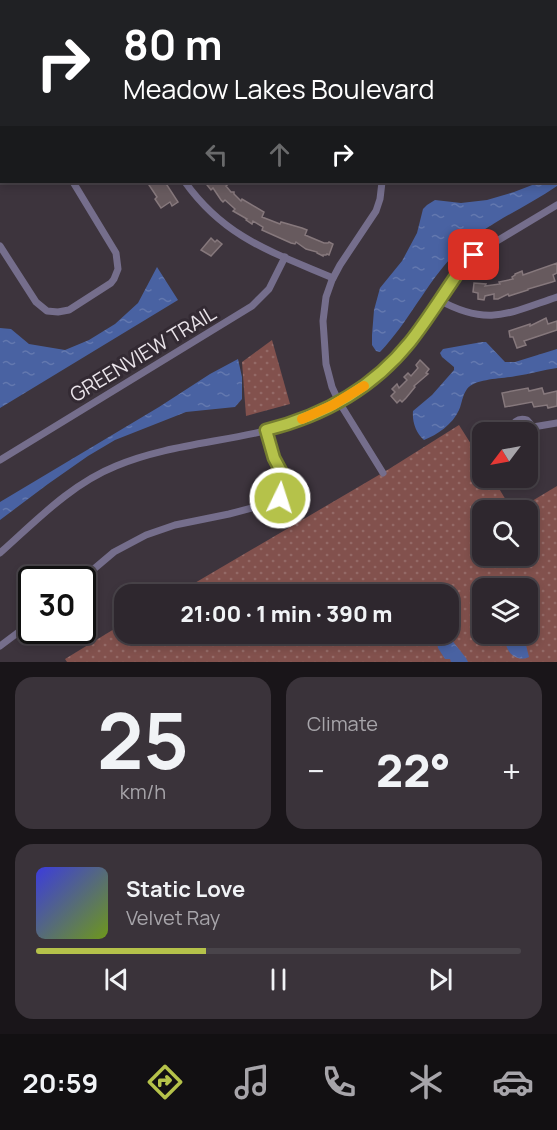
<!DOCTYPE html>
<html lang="en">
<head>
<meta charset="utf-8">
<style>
  :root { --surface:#2e272e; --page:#3a333a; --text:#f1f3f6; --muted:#a7a5aa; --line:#49444a; --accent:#b5c24a }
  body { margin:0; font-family:Manrope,sans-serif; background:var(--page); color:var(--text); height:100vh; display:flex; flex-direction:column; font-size:22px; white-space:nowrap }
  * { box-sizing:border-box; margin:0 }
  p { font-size:20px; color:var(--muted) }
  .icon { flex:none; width:33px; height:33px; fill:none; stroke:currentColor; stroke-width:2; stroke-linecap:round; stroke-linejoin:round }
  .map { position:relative; height:662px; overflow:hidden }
  .sheet { display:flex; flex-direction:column; gap:15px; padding:15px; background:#191519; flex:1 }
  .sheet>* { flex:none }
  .guide { position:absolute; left:0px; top:0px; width:558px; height:183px; box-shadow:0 3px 9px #0003,0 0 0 2px var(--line); background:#202124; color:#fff; overflow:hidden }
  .needle { width:39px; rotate:238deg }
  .tools { position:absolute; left:472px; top:422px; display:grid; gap:12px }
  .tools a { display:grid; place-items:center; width:66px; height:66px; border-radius:12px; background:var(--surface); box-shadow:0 3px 9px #0003,0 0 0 2px var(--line); font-size:30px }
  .speed { position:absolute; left:18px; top:566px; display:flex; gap:12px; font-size:30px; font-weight:700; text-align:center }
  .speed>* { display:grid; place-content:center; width:78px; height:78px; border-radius:50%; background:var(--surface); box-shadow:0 3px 9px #0003,0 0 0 2px var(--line); line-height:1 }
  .speed .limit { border:3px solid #111; border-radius:9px; background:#fff; color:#111 }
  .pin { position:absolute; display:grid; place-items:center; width:51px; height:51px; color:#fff; margin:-26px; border-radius:12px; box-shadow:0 3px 9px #0006 }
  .me { position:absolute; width:66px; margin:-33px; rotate:4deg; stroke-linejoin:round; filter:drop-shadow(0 0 4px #0008) }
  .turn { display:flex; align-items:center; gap:21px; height:126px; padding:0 24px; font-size:27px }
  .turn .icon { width:78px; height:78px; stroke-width:2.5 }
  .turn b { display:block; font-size:42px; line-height:51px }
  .lanes { display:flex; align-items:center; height:57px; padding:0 24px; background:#0003; justify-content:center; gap:30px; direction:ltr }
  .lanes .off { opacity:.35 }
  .big { font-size:45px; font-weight:800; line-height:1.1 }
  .sheet .tile { flex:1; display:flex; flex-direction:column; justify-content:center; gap:9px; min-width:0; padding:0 21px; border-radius:18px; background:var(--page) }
  .sheet .dial { align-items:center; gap:0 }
  .dial b { font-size:78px; line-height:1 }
  .song { display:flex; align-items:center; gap:18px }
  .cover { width:72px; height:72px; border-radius:9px; background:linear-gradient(135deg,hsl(240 70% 55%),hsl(80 70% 35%)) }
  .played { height:6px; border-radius:3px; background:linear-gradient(90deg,var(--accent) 35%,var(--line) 35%) }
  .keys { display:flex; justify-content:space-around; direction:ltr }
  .heat { display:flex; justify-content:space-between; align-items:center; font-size:33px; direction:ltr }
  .sheet .tiles { flex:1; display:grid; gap:15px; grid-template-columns:1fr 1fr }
  .tile:last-child { grid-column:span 2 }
  .trip { position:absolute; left:114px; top:584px; width:345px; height:60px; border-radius:18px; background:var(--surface); box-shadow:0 3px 9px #0003,0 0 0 2px var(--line); font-weight:800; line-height:60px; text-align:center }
  .dock { display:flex; height:96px; justify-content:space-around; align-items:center; background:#121012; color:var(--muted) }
  .dock .icon { width:42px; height:42px }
  .dock .on { color:var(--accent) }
  .dock b { font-size:27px; color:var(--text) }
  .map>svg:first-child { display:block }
  .park { fill:url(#park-dots); fill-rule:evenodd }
  .water { fill:url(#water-ripples) }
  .building { fill:#675a5e; stroke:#86787c; stroke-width:1.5 }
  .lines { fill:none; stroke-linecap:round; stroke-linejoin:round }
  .minor { stroke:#756e8c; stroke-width:7 }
  .route-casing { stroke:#767e30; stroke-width:15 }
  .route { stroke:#b5c24a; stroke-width:10 }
  .slow { stroke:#f59e0b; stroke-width:10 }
  .labels { text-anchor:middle; stroke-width:6; stroke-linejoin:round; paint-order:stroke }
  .street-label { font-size:20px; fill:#eae4ea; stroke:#332a33 }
</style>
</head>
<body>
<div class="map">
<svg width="557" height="662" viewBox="0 0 557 662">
  <defs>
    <pattern id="park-dots" width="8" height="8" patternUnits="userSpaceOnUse" patternTransform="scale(1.5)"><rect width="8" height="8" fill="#82514d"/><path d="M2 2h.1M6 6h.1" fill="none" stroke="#946a67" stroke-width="1.8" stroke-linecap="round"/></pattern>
    <pattern id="water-ripples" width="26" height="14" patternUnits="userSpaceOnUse" patternTransform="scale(1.5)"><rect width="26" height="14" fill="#4962a2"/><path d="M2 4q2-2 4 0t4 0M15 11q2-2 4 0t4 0" fill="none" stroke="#6378af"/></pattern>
  </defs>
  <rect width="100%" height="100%" fill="#3d343d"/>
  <!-- park -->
  <g class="park">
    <polygon points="272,340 290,404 246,416 242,362"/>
    <path d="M 459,425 L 483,463 L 483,477 L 492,477 L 512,510 L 483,510 L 483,555 L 528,555 L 528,510 L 517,510 L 557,486 L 557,662 L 67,662 L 65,659 L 124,623 L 124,633 L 448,633 L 448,594 L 176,594 L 389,469 ZM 483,588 L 528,588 L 528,633 L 483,633 Z"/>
  </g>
  <!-- water -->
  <g class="water">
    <path d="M 557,174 L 557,186 C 527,207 491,221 463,246 C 430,275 411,320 380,352 L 376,351 L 372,345 L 372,335 L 374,310 L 380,288 L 402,261 L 417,233 L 423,209 L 427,205 L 435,200 L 461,203 L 487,200 L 514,192 L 540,182 L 556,182 Z"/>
    <polygon points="157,267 178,300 0,408 0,328 11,329 29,344 65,350 89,340 115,324 138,303"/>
    <path d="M 482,342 L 486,342 L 505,362 L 515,362 L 557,349 L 557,368 C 543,370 530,374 516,376 C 503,379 476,378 467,389 C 462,396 462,403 459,410 C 453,424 437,435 424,440 C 416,433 412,422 413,411 L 432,395 L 454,370 L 454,367 L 442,357 L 440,353 L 443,349 Z"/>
    <polygon points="238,359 242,377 242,399 235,407 186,412 115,440 88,456 48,484 0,520 0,502 159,407 210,374"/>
    <polygon points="435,633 447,634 466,658 468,662 451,662 450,659 445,659 438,648"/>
    <path d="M 507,633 L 523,633 L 529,657 C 519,662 508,655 506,644 C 506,640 507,637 507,633 Z"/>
  </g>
  <!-- building -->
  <g class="building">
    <polygon points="147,182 165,182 178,202 172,206 170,202 161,208 155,199 157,197"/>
    <polygon points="212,182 231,182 226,186 231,192 234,192 234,194 241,201 242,199 264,212 262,217 280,224 281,222 302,228 307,230 305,235 324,243 328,243 329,242 333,244 329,255 327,254 326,255 323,255 323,256 317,253 317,252 306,249 296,242 295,244 291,243 262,230 263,227 253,221 252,224 246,220 247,219 233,211 235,209 225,200 223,202 221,200 213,188 211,190 207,185"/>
    <polygon points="211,238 215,242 217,240 222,244 211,256 201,250"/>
    <polygon points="557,263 557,273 553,275 555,281 552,282 528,289 528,290 512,295 509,296 508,294 498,299 494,299 494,294 485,296 484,300 478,299 478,293 473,292 474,283 486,284 485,286 500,284 499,282 513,279 512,277 515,275 515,274 522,271 523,275"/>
    <polygon points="546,318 548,324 557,321 557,330 524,341 526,345 517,348 513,337 510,337 509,331 530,324 530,326"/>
    <polygon points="420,360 429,369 426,373 428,374 414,386 415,387 406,398 402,402 400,400 397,403 391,396 395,392 392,389 397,384 399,388 407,380 404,377 408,373 411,376 418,368 416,365"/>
    <polygon points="528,388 529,391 542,388 544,394 557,391 557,406 548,408 547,405 534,407 532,402 505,407 502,393"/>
  </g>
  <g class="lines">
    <!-- minor -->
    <g class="minor">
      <polyline points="72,0 73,2"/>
      <polyline points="186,0 187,2"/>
      <polyline points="302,0 302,2"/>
      <polyline points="390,0 390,2"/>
      <polyline points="459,0 461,2"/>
      <polyline points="136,2 139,0"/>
      <polyline points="0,65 2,67"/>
      <polyline points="556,86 557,87"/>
      <polyline points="556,118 557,118"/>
      <path d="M 185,182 C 225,238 272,252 333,278"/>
      <polyline points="382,182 380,199 376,211 340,265 332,280 326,297 323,321 326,364 332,387 339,402 383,473"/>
      <polyline points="0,246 36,302 47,311 58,312 69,310 111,283 114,279 118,269 116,253 73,182"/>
      <path d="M 439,300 C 488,327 509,313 557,297"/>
      <polyline points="533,427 557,423"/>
      <path d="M 512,432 C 511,423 518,417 527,420 L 533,427 L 532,434 L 528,438"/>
      <polyline points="0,460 252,306 269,289 285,257"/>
      <path d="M 0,553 C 36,521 71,484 116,466 C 173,442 238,442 296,422 C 315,416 333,406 349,396 C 373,381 396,360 413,338 C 432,313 447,284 468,261 L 482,250 L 557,205"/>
      <polyline points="82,579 114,552 146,535 175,525 229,514 256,507 283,497 287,490 287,481 276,463 266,430"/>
      <polyline points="0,646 32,622"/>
    </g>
  </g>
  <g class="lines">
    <!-- route casing -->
    <g class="route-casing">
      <path id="route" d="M 280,498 L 286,492 L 288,484 L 274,458 L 266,430 C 323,416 373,388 410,342 C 429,318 445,291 463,266 L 474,255"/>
    </g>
    <!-- route -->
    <use href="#route" class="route"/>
    <!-- slow -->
    <polyline class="slow" points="302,419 333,405 364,386"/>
  </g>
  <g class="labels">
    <!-- street labels -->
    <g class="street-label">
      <text transform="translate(143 354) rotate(-31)" y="7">GREENVIEW TRAIL</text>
    </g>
  </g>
</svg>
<div class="tools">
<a><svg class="needle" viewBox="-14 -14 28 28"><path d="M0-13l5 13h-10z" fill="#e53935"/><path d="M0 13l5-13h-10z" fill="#a7a5aa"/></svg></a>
<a><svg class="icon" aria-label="search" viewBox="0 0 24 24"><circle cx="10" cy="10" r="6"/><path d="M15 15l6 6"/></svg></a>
<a><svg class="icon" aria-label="layers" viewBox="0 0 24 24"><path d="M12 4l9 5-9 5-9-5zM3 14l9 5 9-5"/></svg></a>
</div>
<div class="speed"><div class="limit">30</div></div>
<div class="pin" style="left:474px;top:255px;background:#d93025"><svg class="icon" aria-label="arrive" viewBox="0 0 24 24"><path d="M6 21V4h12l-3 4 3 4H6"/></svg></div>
<svg class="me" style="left:280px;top:498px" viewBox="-20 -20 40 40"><circle r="17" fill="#b5c24a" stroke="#fff" stroke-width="3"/><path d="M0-11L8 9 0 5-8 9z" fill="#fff"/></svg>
<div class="trip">21:00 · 1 min · 390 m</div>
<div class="guide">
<div class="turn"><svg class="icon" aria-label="right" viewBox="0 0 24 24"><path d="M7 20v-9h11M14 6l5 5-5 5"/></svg><div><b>80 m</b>Meadow Lakes Boulevard</div></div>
<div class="lanes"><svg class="icon off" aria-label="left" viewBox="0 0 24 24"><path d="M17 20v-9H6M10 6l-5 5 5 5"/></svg><svg class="icon off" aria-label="ahead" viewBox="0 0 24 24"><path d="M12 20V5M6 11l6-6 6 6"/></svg><svg class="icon" aria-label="right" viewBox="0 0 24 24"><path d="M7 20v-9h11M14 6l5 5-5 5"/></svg></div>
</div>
</div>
<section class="sheet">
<div class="tiles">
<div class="tile dial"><b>25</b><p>km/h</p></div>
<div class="tile"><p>Climate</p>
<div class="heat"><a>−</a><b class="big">22°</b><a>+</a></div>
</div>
<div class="tile">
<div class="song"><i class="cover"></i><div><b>Static Love</b><p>Velvet Ray</p></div></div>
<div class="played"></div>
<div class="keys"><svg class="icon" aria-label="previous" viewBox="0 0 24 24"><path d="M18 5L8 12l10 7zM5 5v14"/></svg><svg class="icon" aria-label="pause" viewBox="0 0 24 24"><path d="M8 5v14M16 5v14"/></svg><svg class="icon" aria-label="next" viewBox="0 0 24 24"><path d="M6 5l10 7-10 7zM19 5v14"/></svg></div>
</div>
</div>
</section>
<nav class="dock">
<b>20:59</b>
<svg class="icon on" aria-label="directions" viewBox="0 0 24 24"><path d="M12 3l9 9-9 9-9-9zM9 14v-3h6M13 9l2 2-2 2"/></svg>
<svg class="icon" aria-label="music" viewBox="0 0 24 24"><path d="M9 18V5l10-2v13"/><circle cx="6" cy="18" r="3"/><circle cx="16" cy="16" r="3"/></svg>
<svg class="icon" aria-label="phone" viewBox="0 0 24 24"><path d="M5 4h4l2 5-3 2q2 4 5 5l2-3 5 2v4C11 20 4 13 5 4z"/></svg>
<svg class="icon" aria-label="climate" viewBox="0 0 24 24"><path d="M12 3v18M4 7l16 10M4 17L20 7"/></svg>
<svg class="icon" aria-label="car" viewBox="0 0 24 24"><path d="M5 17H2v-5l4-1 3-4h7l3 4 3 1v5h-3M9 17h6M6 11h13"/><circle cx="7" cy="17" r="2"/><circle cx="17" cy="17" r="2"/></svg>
</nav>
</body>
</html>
